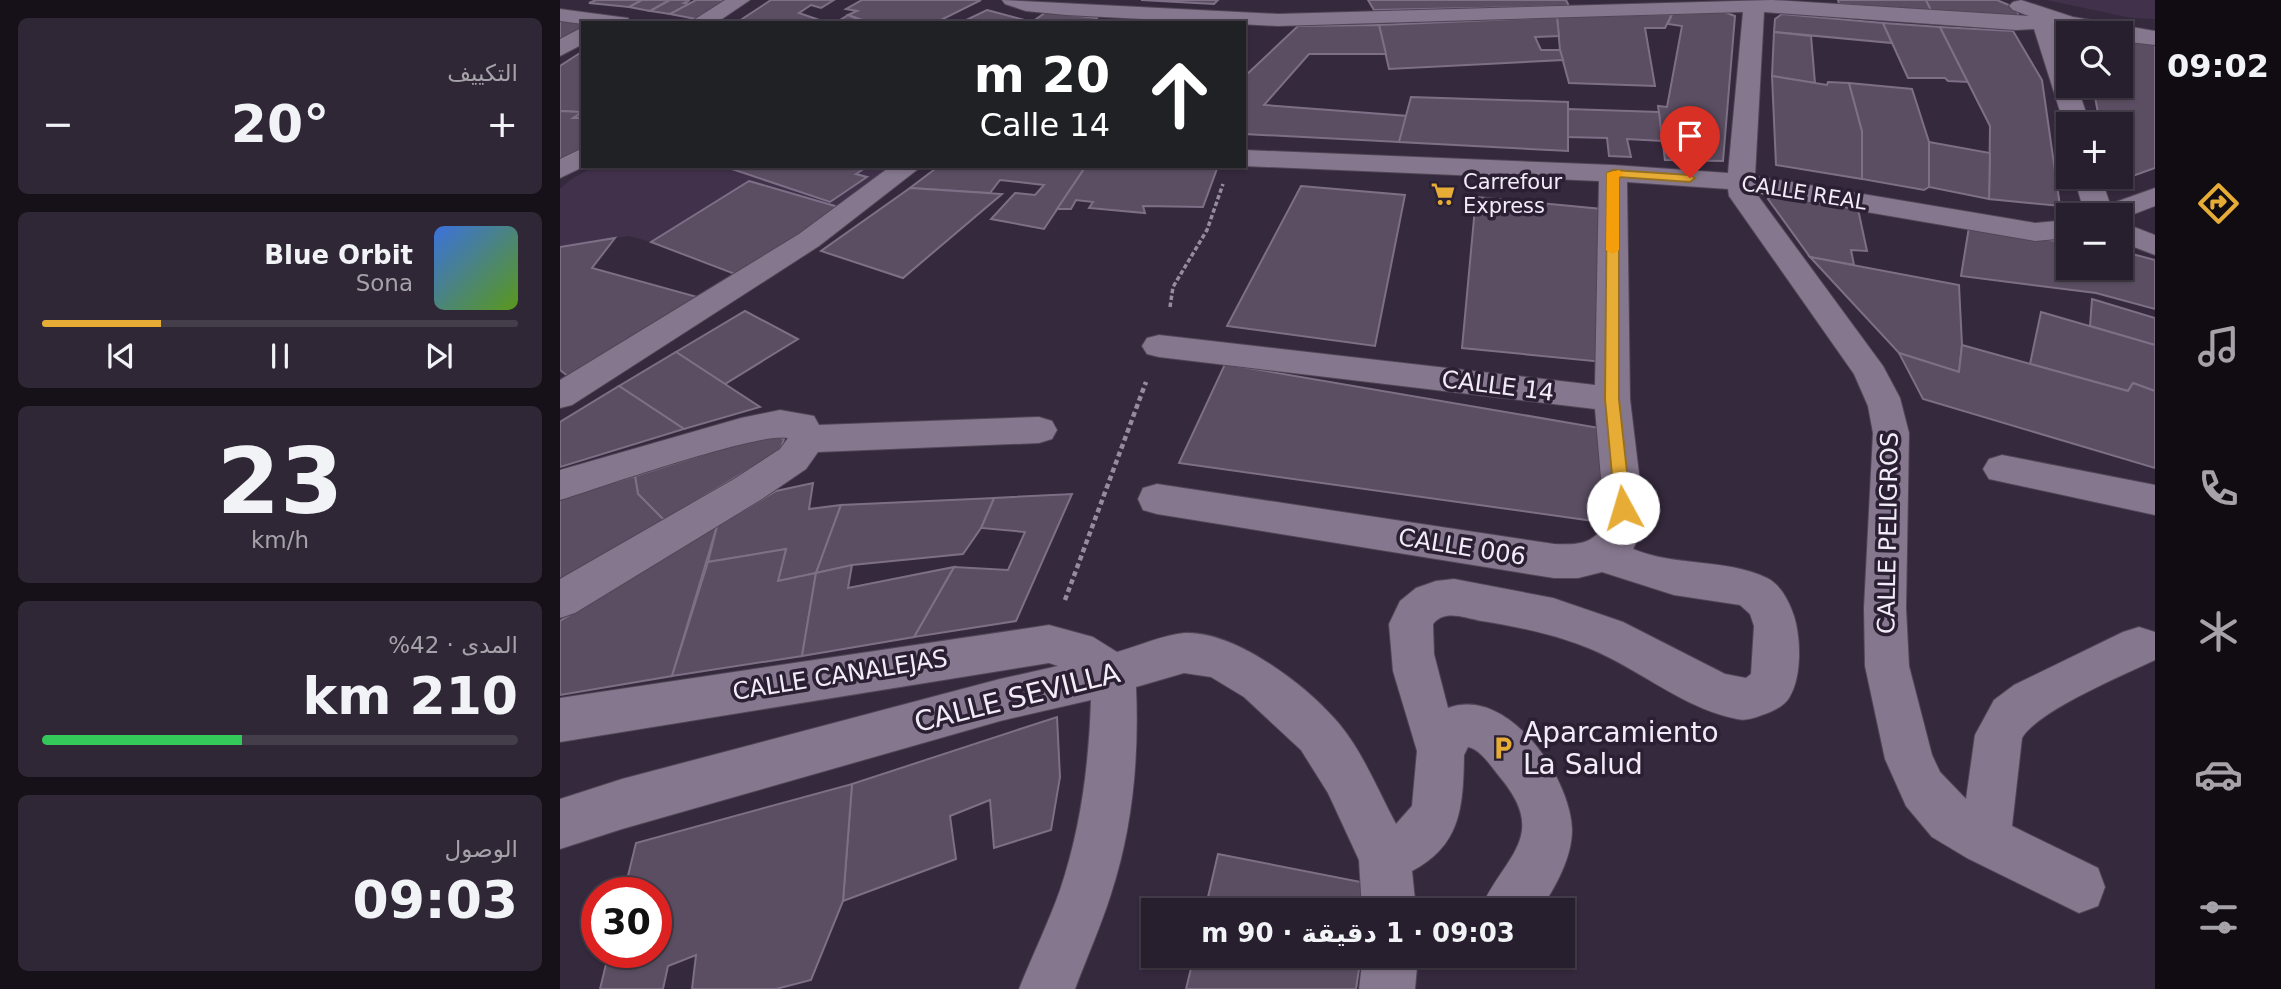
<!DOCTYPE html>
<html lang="ar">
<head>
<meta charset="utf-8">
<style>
  :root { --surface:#281f2e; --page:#302736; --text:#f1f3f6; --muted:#a5a2aa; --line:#443d4a; --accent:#e6ac36 }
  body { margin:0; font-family:"DejaVu Sans",Cairo,sans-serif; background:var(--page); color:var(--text); direction:rtl; height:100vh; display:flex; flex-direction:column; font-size:26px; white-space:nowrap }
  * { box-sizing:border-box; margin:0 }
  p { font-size:23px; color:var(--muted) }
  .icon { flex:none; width:38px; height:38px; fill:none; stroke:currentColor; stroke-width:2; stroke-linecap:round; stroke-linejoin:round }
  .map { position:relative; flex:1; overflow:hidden; direction:ltr }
  .sheet { display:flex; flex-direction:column; gap:18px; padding:18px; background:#161119; width:560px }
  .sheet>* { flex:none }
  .top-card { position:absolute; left:21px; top:21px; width:665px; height:147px; border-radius:0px; box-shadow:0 2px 5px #0004,0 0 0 2px var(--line); direction:rtl; background:#202124; color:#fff; overflow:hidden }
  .buttons { position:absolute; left:1496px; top:21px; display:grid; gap:14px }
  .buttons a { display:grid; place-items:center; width:77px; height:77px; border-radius:0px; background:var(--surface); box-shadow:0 2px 5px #0004,0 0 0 2px var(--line); font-size:35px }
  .speed { position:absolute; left:21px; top:877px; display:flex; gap:14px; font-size:35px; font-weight:700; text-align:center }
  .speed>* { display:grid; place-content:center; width:91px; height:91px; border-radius:50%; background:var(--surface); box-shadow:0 2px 5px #0004,0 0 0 2px var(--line); line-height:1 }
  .speed .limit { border:10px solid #d22; background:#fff; color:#111 }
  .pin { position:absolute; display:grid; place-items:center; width:60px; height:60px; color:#fff; margin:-72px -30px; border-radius:50% 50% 50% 0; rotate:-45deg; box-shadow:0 0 7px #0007 }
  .pin .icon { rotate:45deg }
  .me { position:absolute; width:77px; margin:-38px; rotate:354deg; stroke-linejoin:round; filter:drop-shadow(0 0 5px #0008) }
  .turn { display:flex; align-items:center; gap:24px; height:147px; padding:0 21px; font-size:32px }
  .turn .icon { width:91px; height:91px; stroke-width:2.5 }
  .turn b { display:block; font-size:49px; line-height:60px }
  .big { font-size:52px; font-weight:700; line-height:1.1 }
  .sheet .card { flex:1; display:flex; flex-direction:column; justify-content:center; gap:10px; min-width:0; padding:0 24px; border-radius:10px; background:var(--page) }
  .sheet .dial { align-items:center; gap:0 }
  .dial b { font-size:91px; line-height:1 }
  .song { display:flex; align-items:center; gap:21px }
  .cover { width:84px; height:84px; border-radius:10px; background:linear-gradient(135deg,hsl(220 70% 55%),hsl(90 70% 35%)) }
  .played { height:7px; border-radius:4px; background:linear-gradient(90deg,var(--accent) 25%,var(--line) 25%) }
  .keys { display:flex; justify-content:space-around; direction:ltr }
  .heat { display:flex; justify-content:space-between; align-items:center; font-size:38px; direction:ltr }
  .charge { height:10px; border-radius:5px; background:linear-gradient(90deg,#34c759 42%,var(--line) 0) }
  .trip { position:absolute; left:581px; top:898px; width:434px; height:70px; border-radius:0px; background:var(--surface); box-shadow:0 2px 5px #0004,0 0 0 2px var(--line); font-weight:700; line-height:70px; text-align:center; direction:rtl }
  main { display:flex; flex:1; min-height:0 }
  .tab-bar { display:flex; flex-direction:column; width:126px; justify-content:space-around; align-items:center; background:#100c12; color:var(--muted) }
  .tab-bar .icon { width:49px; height:49px }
  .tab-bar .current { color:var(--accent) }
  .tab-bar b { font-size:32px; color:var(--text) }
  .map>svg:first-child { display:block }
  .built { fill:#41314b }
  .building { fill:#5b4e63; stroke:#7d6f86; stroke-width:2 }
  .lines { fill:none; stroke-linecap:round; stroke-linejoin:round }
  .minor-casing { stroke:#504657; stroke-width:2 }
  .path-far1 { stroke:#968c9d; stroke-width:3.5; stroke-dasharray:4.5 2.5; stroke-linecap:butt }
  .path { stroke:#968c9d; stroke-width:4.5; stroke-dasharray:5 3.5; stroke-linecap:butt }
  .minor { fill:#85778e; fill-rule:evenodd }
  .route { fill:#e6ac36; stroke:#967023; stroke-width:2 }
  .slow { fill:#f59e0b }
  .labels { text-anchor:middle; stroke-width:7; stroke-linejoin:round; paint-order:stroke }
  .far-poi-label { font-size:21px; fill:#f2ebf8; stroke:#2b2033; text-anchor:start }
  .far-street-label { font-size:21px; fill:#f2ebf8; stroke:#2b2033 }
  .street-label { font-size:24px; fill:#f2ebf8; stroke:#2b2033 }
  .near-street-label { font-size:28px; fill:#f2ebf8; stroke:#2b2033 }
  .near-poi-label { font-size:28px; fill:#f2ebf8; stroke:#2b2033; text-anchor:start }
</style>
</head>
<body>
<main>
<nav class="tab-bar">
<b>09:02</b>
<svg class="icon current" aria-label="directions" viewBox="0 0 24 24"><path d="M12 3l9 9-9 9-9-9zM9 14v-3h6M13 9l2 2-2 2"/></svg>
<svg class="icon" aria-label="music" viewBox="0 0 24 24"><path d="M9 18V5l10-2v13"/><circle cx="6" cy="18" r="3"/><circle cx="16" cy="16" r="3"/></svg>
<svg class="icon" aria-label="phone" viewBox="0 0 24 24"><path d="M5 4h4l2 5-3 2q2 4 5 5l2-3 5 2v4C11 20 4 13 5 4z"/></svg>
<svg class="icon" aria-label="climate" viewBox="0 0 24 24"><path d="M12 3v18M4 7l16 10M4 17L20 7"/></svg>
<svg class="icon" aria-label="car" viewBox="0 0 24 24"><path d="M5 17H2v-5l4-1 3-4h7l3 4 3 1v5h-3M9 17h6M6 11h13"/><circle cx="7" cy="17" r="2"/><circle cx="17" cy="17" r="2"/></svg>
<svg class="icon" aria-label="filters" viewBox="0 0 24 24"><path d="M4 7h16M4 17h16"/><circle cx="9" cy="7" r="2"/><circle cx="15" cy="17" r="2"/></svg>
</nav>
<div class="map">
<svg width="1595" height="989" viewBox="0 0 1595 989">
  <rect width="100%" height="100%" fill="#35293d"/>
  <!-- built -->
  <g class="built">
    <polygon points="1486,0 1595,0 1595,19 1571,18"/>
    <polygon points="34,166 338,166 275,206 189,181 91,242 69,236 0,247 0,189 10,180"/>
  </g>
  <!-- building -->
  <g class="building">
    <polygon points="36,0 82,0 69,7 29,3"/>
    <polygon points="82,0 110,0 90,11 69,7"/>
    <polygon points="110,0 130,0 124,3 130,4 110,14 90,11"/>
    <polygon points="136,0 176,0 141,20 110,14"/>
    <polygon points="211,0 274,0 261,8 251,5 239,13 268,23 176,23"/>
    <polygon points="302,0 421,0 375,23 330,21 311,23 288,15 297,11 286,9"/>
    <polygon points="581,0 658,0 654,4"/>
    <polygon points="808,0 1006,0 1009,6 814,10"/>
    <polygon points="1278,0 1366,0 1372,12 1279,4"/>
    <polygon points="1366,0 1437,0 1456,8 1460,20 1372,12"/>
    <polygon points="427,10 472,22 486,12 537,18 534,23 400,23"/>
    <polygon points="1164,12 1175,16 1163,161 1105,160 1098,106 1107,107 1122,26 1108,24 1112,14"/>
    <polygon points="1112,14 1105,28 1085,28 1095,86 1009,83 1000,50 997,17"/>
    <polygon points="1222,14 1323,23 1332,43 1214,32 1215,19"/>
    <polygon points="288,15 303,21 275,23"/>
    <polygon points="997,17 999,36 975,37 981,50 1000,50 1003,60 829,69 819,25"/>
    <polygon points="0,18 23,23 23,27 0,44"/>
    <polygon points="1323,23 1380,27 1408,82 1388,81 1385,78 1348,78"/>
    <polygon points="819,25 826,54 749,54 704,105 848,116 839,142 684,134 684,77 738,26"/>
    <polygon points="1380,27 1453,31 1482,80 1500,206 1429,199 1430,126"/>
    <polygon points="1214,32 1251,36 1255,83 1212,76"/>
    <polygon points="1561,41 1595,44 1595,168 1570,177 1561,175 1561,124 1540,124 1533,86 1561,86"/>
    <polygon points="23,51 23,118 13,118 22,112 0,111 0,66"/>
    <polygon points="1212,76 1267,85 1268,82 1289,83 1302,131 1302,179 1216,165"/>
    <polygon points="1289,83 1352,89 1369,142 1369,187 1364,190 1302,179 1302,131"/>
    <polygon points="851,97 1008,102 1008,151 839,142"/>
    <polygon points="1008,109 1099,112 1102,141 1067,139 1071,157 1049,156 1047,138 1008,137"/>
    <polygon points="0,111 22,112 13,118 23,118 23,150 0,162"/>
    <polygon points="1369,142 1430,153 1429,199 1369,187"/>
    <polygon points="163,166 308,166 296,174 307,177 270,202"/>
    <polygon points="379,166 526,166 484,229 431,219 455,193 475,195 484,185 440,180 430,193 350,188"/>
    <polygon points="526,166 658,166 643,207 583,206 585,213 529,208 533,202 516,200 511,209 497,209"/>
    <polygon points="189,181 275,206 273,211 180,276 91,242"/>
    <polygon points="741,186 845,195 815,346 667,326"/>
    <polygon points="350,188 442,194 343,278 261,251"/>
    <polygon points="1213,193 1298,209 1307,251 1291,250 1294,265 1250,257 1208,199"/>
    <polygon points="916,197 1042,209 1043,362 902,348"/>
    <polygon points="1409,227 1508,243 1508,268 1561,268 1561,251 1595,260 1595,309 1536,293 1401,276"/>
    <polygon points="55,238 32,268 141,298 9,377 0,370 0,247"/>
    <polygon points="1250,257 1399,285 1402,345 1399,372 1339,353"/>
    <polygon points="1532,299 1595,318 1595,345 1530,326"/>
    <polygon points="185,311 238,339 165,384 116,352"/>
    <polygon points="1481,312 1595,345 1595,391 1573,383 1568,391 1470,364"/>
    <polygon points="1402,345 1568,391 1573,383 1595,391 1595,468 1363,399 1339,353 1399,372"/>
    <polygon points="116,352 165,384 200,407 124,429 59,386"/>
    <polygon points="665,364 1051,430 1055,524 619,463"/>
    <polygon points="59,386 124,429 0,467 0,422"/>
    <polygon points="210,433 224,439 220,451 104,520 78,494 75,476"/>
    <polygon points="75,476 78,494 104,520 0,581 0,498"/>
    <polygon points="253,483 249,509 281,505 256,573 218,581 226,549 148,562 157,526 216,491"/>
    <polygon points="512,494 456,621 354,637 394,567 448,570 465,532 421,528 434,498"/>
    <polygon points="434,498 421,528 403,554 292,565 256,573 281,505"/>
    <polygon points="157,526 112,676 0,695 0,621"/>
    <polygon points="226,549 218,581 256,573 242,656 112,676 148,562"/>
    <polygon points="292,565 288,588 394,567 354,637 242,656 256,573"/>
    <polygon points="497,717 500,777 491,830 434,848 430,800 390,816 396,859 283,901 292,784"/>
    <polygon points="292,784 283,901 251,980 216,989 132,989 136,955 108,966 103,989 40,989 49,952 96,952 96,892 64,892 76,843"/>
    <polygon points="658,854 811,884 807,910 645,910"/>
    <polygon points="634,956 801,956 796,989 626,989"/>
  </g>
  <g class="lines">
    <!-- minor casing -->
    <g class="minor-casing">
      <g id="minor">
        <polygon points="165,0 190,0 156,23 129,23"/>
        <path d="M 442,0 L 718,14 L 1212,0 L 1469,16 L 1453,10 L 1449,6 L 1453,2 L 1461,0 L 1513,17 L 1595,31 L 1595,45 L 1561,41 L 1561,33 L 1527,33 L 1494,25 L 1508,63 L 1508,86 L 1517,86 L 1530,124 L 1508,124 L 1508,129 L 1504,124 L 1474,29 L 1456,30 L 1204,12 L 1195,176 L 1475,223 L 1508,220 L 1508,238 L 1475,241 L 1196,193 L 1323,366 L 1340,398 L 1349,433 L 1346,608 L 1349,666 L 1372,755 L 1380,772 L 1406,799 L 1415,735 L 1434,700 L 1454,685 L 1563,632 L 1579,627 L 1595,632 L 1595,660 C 1564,675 1477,711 1462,738 L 1452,826 L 1538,868 L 1545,887 L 1538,906 L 1519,913 L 1407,858 L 1372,837 L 1346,806 L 1325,759 L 1305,666 L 1304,608 L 1313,433 L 1308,406 L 1294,374 L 1169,196 L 1168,189 L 1067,182 L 1070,399 L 1085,524 L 1073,549 C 1116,567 1165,558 1207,578 C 1221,585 1229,601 1234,616 C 1241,639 1242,677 1229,698 C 1223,707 1212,712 1202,715 C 1194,718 1186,721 1177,719 C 1130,710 1090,678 1048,657 C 1008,637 965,628 922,621 C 904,618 885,609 873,624 L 874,654 L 888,708 C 948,685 1011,778 1012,830 C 1012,858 995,888 980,910 L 920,910 C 943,856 991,837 939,776 C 931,766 920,749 908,747 L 904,755 C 903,805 902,845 852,871 L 856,910 L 802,910 L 799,860 L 768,793 L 741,750 L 684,697 L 651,677 L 624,673 L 576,687 C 579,757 573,827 551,894 C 541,926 527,957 515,989 L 459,989 C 472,956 488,924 500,890 C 521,828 529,764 531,700 L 440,721 L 62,829 L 0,849 L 0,799 L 62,779 L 440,679 L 498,666 L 489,663 L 0,742 L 0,698 L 489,625 L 533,637 L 557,652 C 578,646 603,635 624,633 C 673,630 743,683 774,718 C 801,747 817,789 836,824 L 852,806 L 857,751 L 833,671 L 829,624 L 840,601 L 856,588 L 876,581 L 894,579 L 993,598 L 1063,622 L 1165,674 L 1186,678 L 1191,674 L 1194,626 L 1190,614 L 1180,605 L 1114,595 L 1042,572 L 1018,578 L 994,578 L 597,514 L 583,510 L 578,499 L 583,488 L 597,484 L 994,544 C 1016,545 1033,545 1045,524 L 1035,409 L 599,357 L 587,354 L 582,346 L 587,338 L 599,335 L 1035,385 L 1039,181 L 684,166 L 684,150 L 1053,165 L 1168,173 L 1183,12 L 718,26 L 506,15 L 466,11 L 445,4 Z"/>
        <polygon points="0,9 60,17 68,18 71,23 23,24 0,21"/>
        <polygon points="23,27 23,44 0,56 0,39"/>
        <polygon points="23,148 25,166 0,178 0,159"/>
        <polygon points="331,166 362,166 259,246 12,405 0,408 0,380 239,234"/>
        <polygon points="1514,177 1541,177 1550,204 1595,188 1595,206 1561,219 1561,215 1525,215"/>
        <polygon points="1561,222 1595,235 1595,255 1561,242"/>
        <path d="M 220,410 L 254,416 L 259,425 L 479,417 L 492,421 L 497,430 L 492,439 L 479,443 L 258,452 L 246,469 L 202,499 L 15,613 L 0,618 L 0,579 L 174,479 L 220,449 L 228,438 C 201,431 38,488 0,500 L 0,470 L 181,418 Z"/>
        <polygon points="1442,455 1595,485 1595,515 1429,479 1423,469 1429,459"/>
        <polygon points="803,956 858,956 855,989 799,989"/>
      </g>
    </g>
    <!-- path-far1 -->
    <polyline class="path-far1" points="610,307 613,287 647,230 663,184"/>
    <!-- path -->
    <polyline class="path" points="505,600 586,382"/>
    <!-- minor -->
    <use href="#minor" class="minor"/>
  </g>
  <!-- route -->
  <polygon class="route" points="1053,170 1130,175 1135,178 1130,182 1059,177 1059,399 1071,508 1063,515 1055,508 1045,399 1047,173"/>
  <!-- slow -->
  <polygon class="slow" points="1059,170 1064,174 1059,177 1059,250 1053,254 1046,250 1047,173"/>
  <!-- icons -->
  <defs>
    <g id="supermarket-bare" transform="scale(1.89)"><path d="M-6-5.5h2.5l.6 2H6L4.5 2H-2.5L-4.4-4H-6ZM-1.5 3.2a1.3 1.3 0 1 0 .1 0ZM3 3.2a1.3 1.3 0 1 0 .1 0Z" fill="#e6ac36" stroke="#2b2033" stroke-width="2.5" paint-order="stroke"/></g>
    <g id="parking-bare" transform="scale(1.89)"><path d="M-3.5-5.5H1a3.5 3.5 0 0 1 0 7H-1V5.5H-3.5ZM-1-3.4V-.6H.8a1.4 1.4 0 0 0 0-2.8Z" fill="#e6ac36" stroke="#2b2033" stroke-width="2.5" paint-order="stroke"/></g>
  </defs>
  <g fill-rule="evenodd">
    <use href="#supermarket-bare" x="883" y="194"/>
    <use href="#parking-bare" x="943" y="748"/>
  </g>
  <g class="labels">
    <!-- far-poi labels -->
    <g class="far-poi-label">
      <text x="903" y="189">Carrefour<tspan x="903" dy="24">Express</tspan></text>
    </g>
    <!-- far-street labels -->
    <g class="far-street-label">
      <text transform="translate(1244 193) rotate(9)" y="7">CALLE REAL</text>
    </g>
    <!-- street labels -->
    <g class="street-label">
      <text transform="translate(938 386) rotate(7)" y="8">CALLE 14</text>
      <text transform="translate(1328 533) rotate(-89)" y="8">CALLE PELIGROS</text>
      <text transform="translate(902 547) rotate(9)" y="8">CALLE 006</text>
      <text transform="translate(280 675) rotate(-9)" y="8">CALLE CANALEJAS</text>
    </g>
    <!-- near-street labels -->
    <g class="near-street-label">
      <text transform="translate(457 697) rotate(-14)" y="10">CALLE SEVILLA</text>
    </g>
    <!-- near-poi labels -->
    <g class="near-poi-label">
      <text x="963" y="742">Aparcamiento<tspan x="963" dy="32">La Salud</tspan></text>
    </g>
  </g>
</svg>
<div class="buttons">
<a><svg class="icon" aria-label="search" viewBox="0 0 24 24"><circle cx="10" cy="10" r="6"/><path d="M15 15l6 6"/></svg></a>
<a>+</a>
<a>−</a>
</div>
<div class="speed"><div class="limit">30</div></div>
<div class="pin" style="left:1130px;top:178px;background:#d93025"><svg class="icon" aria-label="arrive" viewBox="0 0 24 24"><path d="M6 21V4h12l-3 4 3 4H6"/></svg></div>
<svg class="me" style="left:1063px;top:508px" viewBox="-20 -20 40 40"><circle r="19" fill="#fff"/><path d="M0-13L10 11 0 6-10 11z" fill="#e6ac36"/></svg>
<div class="trip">09:03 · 1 دقيقة · 90 m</div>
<div class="top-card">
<div class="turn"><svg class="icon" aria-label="ahead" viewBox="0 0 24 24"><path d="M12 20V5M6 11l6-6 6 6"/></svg><div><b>20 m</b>Calle 14</div></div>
</div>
</div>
<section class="sheet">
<div class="card"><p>التكييف</p>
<div class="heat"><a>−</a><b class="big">20°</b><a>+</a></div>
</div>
<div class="card">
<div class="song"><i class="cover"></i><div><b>Blue Orbit</b><p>Sona</p></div></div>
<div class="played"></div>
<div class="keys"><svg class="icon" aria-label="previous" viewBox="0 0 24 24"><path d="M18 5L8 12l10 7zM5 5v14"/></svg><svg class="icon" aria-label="pause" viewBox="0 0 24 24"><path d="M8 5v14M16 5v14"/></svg><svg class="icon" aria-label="next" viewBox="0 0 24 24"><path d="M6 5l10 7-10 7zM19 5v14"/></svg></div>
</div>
<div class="card dial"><b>23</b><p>km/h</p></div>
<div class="card"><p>المدى · 42%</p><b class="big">210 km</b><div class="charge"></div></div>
<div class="card"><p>الوصول</p><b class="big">09:03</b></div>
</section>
</main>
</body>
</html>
